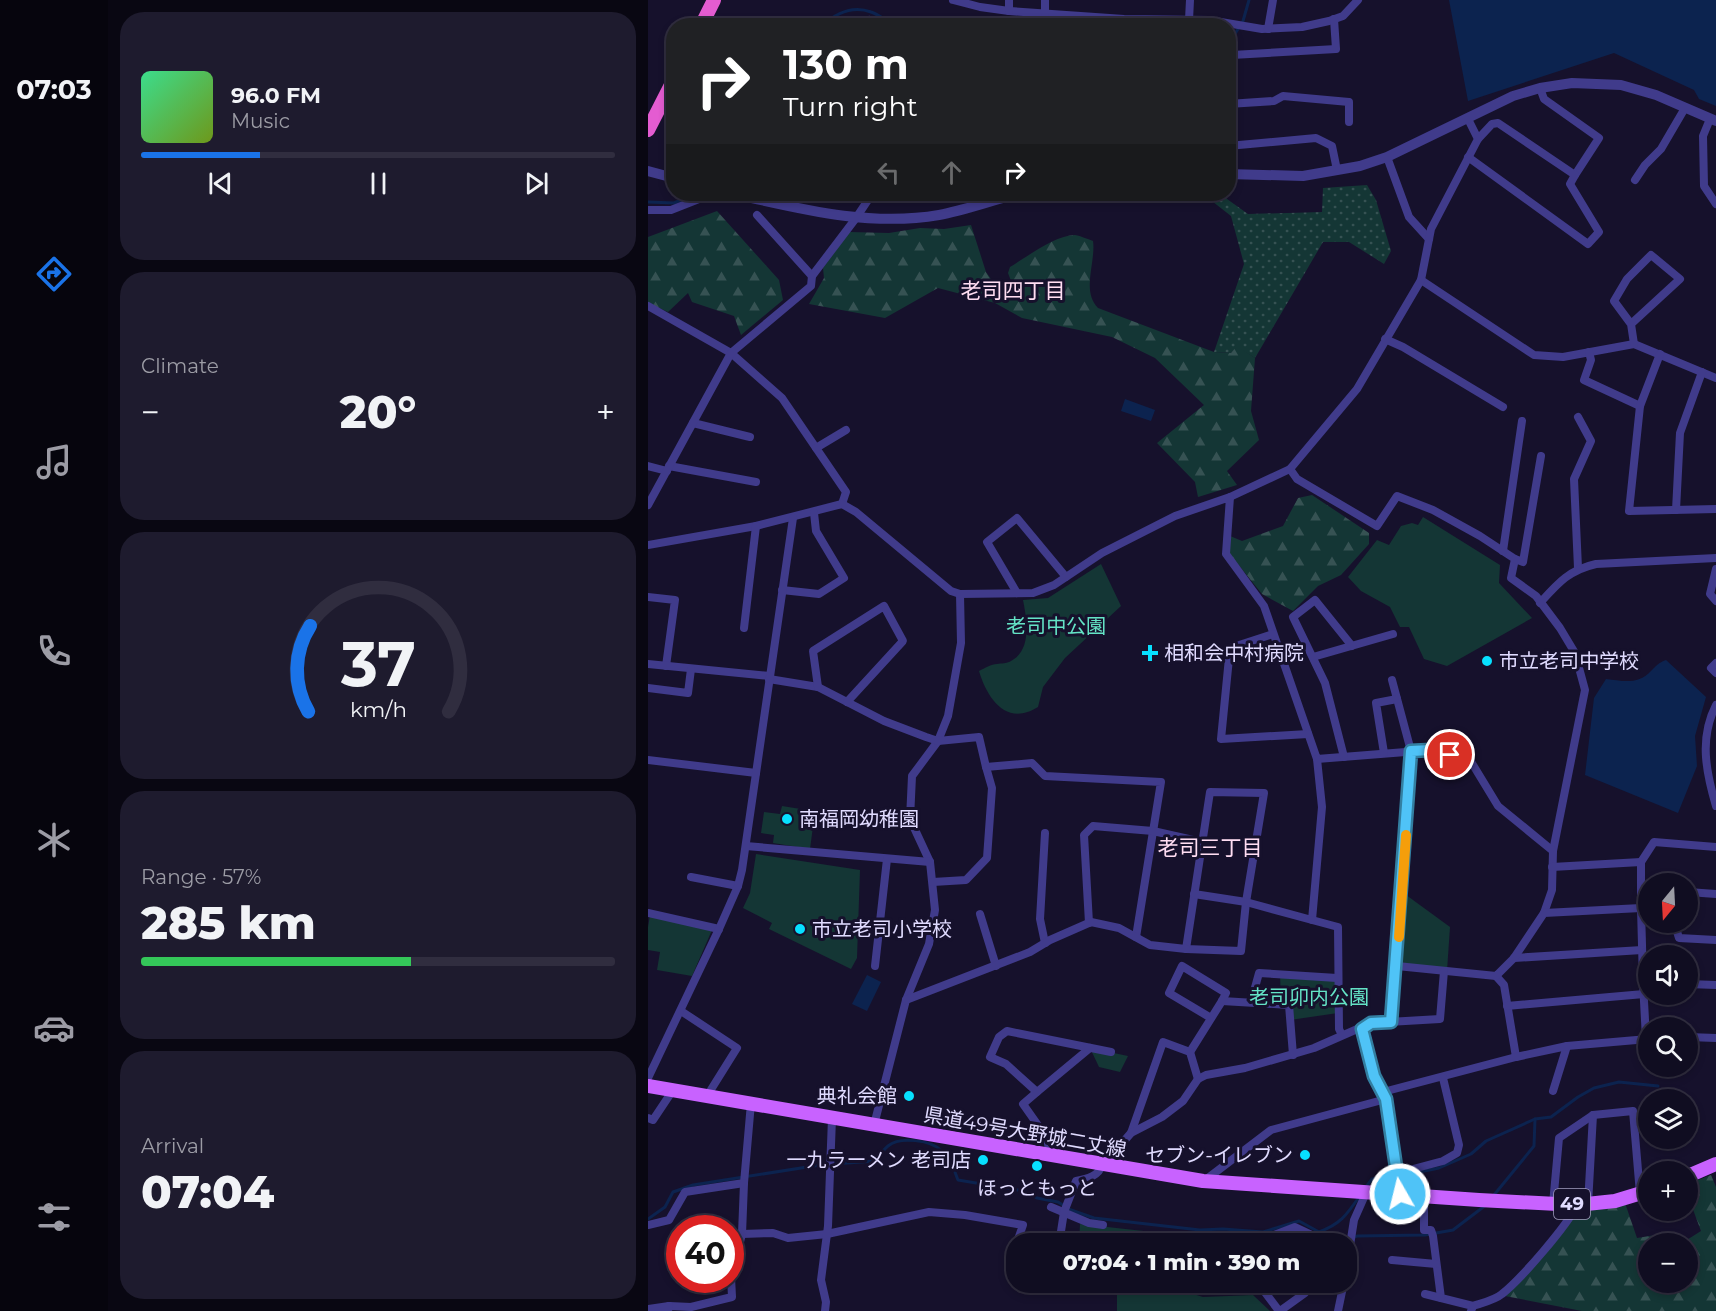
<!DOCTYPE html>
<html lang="en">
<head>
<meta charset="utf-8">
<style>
  :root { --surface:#100d21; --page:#1e1b2e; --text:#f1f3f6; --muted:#9c9ca5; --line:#302d3f; --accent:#1a73e8 }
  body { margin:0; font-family:Montserrat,"Noto Sans JP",sans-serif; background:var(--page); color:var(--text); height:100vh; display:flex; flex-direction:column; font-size:22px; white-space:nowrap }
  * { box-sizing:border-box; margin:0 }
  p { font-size:20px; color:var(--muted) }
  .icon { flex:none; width:33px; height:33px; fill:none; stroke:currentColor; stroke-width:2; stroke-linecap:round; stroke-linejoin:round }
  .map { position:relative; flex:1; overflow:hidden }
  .sheet { display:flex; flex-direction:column; gap:12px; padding:12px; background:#090712; width:540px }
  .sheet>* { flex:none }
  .guide { position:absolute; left:18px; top:18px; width:570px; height:183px; border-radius:24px; box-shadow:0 3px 9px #0003,0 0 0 2px var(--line); background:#202124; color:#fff; overflow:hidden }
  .needle { width:39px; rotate:198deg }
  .tools { position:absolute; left:990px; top:873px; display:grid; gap:12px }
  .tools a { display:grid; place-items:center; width:60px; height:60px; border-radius:50%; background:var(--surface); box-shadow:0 3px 9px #0003,0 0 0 2px var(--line); font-size:30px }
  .speed { position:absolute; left:18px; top:1215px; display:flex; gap:12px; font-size:30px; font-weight:700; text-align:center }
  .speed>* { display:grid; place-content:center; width:78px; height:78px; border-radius:50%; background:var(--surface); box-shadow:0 3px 9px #0003,0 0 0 2px var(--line); line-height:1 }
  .speed .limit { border:9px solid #d22; background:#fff; color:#111 }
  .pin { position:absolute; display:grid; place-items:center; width:51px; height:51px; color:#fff; margin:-26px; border:3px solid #fff; border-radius:50%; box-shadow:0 2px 6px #0007 }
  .me { position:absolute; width:66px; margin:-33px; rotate:352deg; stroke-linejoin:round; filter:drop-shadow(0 0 4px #0008) }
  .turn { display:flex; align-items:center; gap:21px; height:126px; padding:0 18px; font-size:27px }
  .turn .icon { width:78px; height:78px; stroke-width:2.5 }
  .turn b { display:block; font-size:42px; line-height:51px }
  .lanes { display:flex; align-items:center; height:57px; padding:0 18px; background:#0003; justify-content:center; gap:30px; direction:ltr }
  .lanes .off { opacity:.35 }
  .big { font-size:45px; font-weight:800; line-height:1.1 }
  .sheet .widget { flex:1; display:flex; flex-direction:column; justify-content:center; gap:9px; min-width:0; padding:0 21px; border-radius:24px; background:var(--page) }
  .sheet .dial { align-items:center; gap:0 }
  .dial svg { height:156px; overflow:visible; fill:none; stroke:var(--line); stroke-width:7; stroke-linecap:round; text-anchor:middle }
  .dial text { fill:var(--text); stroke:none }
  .song { display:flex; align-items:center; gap:18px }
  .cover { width:72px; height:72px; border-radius:9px; background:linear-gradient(135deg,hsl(150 70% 55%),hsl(80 70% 35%)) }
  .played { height:6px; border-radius:3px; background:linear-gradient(90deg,var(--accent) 25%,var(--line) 25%) }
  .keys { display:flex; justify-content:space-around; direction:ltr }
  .heat { display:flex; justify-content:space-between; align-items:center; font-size:33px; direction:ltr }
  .charge { height:9px; border-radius:4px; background:linear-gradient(90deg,#34c759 57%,var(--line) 0) }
  .trip { position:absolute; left:358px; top:1233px; width:351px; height:60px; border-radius:24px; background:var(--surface); box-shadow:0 3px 9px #0003,0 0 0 2px var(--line); font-weight:800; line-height:60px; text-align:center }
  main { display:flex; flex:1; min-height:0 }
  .tabs { display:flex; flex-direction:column; width:108px; justify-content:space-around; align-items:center; background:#06050d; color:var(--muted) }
  .tabs .icon { width:42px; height:42px }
  .tabs .on { color:var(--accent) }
  .tabs b { font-size:27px; color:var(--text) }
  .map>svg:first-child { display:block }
  .grass { fill:url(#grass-dots) }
  .forest { fill:url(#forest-firs) }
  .park { fill:#143635 }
  .water { fill:#0c234f }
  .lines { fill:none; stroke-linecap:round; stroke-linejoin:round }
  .stream { stroke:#0c234f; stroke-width:3 }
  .minor { stroke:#403b8b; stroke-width:8 }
  .tertiary { stroke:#403b8b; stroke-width:10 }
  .primary { stroke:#c862ff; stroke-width:14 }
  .trunk { stroke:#e45cd1; stroke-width:14 }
  .route-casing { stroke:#337fa1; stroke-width:15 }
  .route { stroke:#4fc3f7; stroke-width:10 }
  .slow { stroke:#f59e0b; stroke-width:10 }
  .poi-dot { fill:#07e0ff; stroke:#16112c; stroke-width:2 }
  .labels { text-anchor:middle; stroke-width:6; stroke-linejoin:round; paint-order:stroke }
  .shield { fill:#16112c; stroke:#a39ec0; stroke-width:1.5 }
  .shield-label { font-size:18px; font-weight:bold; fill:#e0dbff }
  .park-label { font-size:20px; fill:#64e3c6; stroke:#16112c }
  .poi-label { font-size:20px; fill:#e0dbff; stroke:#16112c; text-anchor:start }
  .street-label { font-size:20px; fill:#e0dbff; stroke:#16112c }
  .neighbourhood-label { font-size:21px; fill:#ffddf2; stroke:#16112c }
</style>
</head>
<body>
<main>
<nav class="tabs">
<b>07:03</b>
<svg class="icon on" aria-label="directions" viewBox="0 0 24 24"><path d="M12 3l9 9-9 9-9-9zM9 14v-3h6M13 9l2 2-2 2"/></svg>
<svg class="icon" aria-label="music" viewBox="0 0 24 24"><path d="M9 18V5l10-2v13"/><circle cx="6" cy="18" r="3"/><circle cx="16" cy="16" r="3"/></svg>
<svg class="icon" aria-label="phone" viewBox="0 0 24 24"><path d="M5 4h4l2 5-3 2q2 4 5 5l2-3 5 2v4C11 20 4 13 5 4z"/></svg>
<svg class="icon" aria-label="climate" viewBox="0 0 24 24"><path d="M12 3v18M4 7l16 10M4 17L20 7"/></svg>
<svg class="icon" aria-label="car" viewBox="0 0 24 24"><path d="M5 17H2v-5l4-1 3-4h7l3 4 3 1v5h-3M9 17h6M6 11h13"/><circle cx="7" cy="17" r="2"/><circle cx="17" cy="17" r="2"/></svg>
<svg class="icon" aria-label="filters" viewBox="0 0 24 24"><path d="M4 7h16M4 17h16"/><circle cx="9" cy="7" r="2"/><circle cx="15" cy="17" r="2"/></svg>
</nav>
<section class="sheet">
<div class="widget">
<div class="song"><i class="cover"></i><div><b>96.0 FM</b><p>Music</p></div></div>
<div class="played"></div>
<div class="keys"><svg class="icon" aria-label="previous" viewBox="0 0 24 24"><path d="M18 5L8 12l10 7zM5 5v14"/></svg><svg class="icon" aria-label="pause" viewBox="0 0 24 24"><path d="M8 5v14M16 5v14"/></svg><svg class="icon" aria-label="next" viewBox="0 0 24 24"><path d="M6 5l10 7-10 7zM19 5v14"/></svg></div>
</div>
<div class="widget"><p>Climate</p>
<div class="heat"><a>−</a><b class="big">20°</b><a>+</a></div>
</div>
<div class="widget dial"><svg viewBox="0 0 100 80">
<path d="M14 69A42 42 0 1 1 86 69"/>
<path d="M14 69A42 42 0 0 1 15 25" stroke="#1a73e8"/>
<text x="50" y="56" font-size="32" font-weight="700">37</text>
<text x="50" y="72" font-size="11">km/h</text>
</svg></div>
<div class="widget"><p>Range · 57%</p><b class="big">285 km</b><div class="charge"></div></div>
<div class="widget"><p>Arrival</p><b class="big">07:04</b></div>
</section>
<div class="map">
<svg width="1068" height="1311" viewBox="0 0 1068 1311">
  <defs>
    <pattern id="grass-dots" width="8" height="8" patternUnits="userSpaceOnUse" patternTransform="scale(1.5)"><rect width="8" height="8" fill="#143635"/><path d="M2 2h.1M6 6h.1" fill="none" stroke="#365253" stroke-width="1.8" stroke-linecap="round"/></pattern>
    <pattern id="forest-firs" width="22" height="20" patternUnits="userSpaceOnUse" patternTransform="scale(1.5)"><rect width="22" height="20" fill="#143635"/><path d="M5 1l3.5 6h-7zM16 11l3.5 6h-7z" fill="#365253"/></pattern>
  </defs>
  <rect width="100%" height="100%" fill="#16112c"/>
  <!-- grass -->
  <polygon class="grass" points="719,185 728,200 743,251 736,264 701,242 675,242 607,358 589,347 583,353 566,352 596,264 583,216 555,194 572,194 600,214 674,212 675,188"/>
  <!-- forest -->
  <g class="forest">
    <polygon points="69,211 131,280 135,300 93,335 86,316 44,302 40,293 20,312 0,303 0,237"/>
    <path d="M 323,225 L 338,272 L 355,296 L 368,294 L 360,273 L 362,267 C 379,257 407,235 427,235 C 433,236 439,239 445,241 C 448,262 433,291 450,308 L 566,352 L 583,353 L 589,346 L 607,358 L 603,411 L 611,440 L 579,471 L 589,485 L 550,497 L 547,482 L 509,443 L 556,405 L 507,358 L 464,337 L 374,318 L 347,303 L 290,288 L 237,318 L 161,304 L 176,278 L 175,268 L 201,232 L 241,233 L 272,228 L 296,229 Z"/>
    <polygon points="664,495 721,533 721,544 693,575 670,586 645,611 614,594 581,553 582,536 594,541 635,526 650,498"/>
    <polygon points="1063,1175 1068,1187 1068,1311 934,1311 857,1296 924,1219 936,1217 943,1210 977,1203 989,1238 1020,1233 1025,1243 1000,1244 1000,1282 1040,1282 1040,1244 1034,1243 1053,1231 1040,1196 1040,1184"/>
  </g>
  <!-- park -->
  <g class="park">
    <polygon points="775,517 852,565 851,583 884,618 799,666 776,659 761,627 752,627 742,607 713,591 700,577 729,540 741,545 753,526 764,523 770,525"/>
    <path d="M 453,564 L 473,606 L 417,658 L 395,687 L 390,707 C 358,727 339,698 331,671 C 337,668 343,664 349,664 C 354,663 358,664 363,661 C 384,650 379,620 375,600 L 400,598 Z"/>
    <polygon points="134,806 159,810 158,818 166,819 162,849 125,843 126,835 113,833 116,812 132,814"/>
    <polygon points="108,854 212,870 209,958 203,969 121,929 124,923 95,908 102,893"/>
    <polygon points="754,892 802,927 799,971 749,966"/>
    <polygon points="2,915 64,930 44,976 9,970 12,952 0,950 0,927"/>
    <polygon points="632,973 689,978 690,1013 642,1020 641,1005 633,1004"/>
    <polygon points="442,1048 480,1056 472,1072 451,1067"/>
    <polygon points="432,1224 550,1237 549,1243 431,1244"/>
    <polygon points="430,1283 543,1283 542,1293 555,1297 605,1295 622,1311 469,1311 469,1289 429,1292"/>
  </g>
  <!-- water -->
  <g class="water">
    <polygon points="801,0 1068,0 1068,106 1051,99 1046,90 966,53 820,101"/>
    <polygon points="477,399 507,410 503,421 473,411"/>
    <path d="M 1018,660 L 1058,697 L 1047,736 L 1049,766 L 1030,813 L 937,775 L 946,698 L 958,679 C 975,681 990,685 1003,671 C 1009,665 1010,663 1018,660 Z"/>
    <polygon points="219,975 233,982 219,1011 204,1004"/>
  </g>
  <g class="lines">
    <!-- stream -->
    <g class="stream">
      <path d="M 174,26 C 188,13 204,5 223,12 C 232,15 239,22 249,26"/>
      <polyline points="580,45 595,21 601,0"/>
      <polyline points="0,202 26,203 47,194"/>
      <polyline points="762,1174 791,1168 823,1154 838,1141 887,1119 903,1117 930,1097 946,1088 971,1082 1010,1086"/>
      <polyline points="718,1187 724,1179 746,1175"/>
      <polyline points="846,1195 886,1146 887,1119"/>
      <path d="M 0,1219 L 17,1207 L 25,1192 L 45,1185 L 172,1165 L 227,1161 C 231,1156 235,1150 240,1146 C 252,1136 283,1140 294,1151 C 303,1158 306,1170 310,1180 L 376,1191 L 389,1198 L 410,1202 L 423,1210 L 446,1218 L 552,1230 L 575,1229 L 615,1232 L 651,1221 L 671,1232 C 692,1224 698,1216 711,1197"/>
      <polyline points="692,1244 709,1236 777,1235 805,1230 838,1205"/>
    </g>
    <!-- minor -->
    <g class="minor">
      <polyline points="305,0 332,7 361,11 476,19 561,20 614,29 654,27 681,21 695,16 710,0"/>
      <polyline points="361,0 361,11"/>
      <polyline points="397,0 397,14"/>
      <polyline points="541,20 542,0"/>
      <polyline points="211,26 221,20"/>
      <polyline points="620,29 625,0"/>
      <polyline points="584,55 688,49 686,19"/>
      <polyline points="892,88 896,99 951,138 927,175"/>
      <polyline points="580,104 626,101 635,96 701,102 701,122"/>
      <polyline points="1062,119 1055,136 1056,186 1068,204"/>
      <polyline points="580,146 668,138 684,146 689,170"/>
      <polyline points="739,157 761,217 781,239"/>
      <polyline points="820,157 940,244 951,232 922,184 927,175 850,123 844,124 830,139"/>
      <polyline points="987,180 997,165 1013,149 1037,108"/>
      <polyline points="0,210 23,210 56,197 58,194"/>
      <polyline points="109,215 164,276"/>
      <polyline points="773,280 886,355 915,357 986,344 1068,378"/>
      <polyline points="0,306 83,353 134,398 198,492 194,504"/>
      <polyline points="983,324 1032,279 1003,255 979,279 966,301 983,324 986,344"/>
      <polyline points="737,339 755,347 855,407"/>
      <polyline points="941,352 943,360 936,380 992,406"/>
      <polyline points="1012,354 992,406 981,511 1068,509"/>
      <polyline points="45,423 102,437"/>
      <polyline points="168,448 198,430"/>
      <polyline points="0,466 19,471"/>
      <polyline points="21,466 108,482"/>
      <polyline points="642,469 649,479 729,526 749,496 785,510 832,536 867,559 863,578 888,596 912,628 927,653 937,690 905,851"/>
      <polyline points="582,497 642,469 709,389 773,280 783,229 830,139 820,119"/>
      <polyline points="0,505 83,353 163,286 164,276 208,218 224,194"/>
      <polyline points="1028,510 1032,433 1054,372"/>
      <polyline points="0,545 108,526 194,504 208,512 303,591 312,594 313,643 300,716 290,741 264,776 262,819 282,862 287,910 281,944 258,1000 226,1125"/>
      <polyline points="855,551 874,421"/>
      <polyline points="867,559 875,562 893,456"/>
      <polyline points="930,568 926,479 943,441 930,417"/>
      <polyline points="1068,569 1062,594 1068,601"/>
      <polyline points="134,590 171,594 196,578 168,531 166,513"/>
      <polyline points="369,593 339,542 369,518 418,577"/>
      <polyline points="312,594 385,593 406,585 454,553 527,516 582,497 578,554 616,606 669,759 783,750 822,760 850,806 905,851 904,890 896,913"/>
      <polyline points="0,597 27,600 18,666"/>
      <path d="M 892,603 C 910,583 921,570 948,564 L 1068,558"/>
      <polyline points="96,628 108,526"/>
      <polyline points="625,634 582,648 573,739 660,734"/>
      <polyline points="665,657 745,634"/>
      <polyline points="1068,663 1063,668 1068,673"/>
      <polyline points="0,664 122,676"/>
      <polyline points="121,679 170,687 236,721 278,737 290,741 331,737 338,767 384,763 397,776 513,782 488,937"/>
      <polyline points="744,680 763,751 749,966"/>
      <polyline points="170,687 165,651 236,606 255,641 199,702"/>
      <polyline points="0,688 40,693 43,669"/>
      <path d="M 1068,705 C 1051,738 1058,772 1068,806"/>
      <polyline points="736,753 728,703 749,699"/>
      <polyline points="696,757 677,683 645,617 667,600 704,646"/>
      <polyline points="0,760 108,773"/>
      <polygon points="562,792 616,793 598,902 593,951 538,949"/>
      <polyline points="397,833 392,919 397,943"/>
      <polyline points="98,846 282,862"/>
      <polyline points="993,862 1006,842 1068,847"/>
      <polyline points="904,867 993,862 993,892"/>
      <polyline points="43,877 90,886"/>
      <polyline points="285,882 318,880 339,858 344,788 338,767"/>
      <polyline points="1040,892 1068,894"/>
      <polyline points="546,894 598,902 664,920 674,807 669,759"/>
      <polyline points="993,908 995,982 1000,982"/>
      <polyline points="0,913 71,929"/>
      <polyline points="332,914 348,966"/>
      <polyline points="664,920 690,927 691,1029 694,1035"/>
      <polyline points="1026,922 1031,938 1068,940"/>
      <polyline points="441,923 436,835 445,826 505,831 554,842"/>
      <polyline points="866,958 994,950"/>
      <polyline points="227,966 239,859"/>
      <polyline points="848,976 856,985 868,1057"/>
      <polyline points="995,982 998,1039"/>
      <polyline points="1040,984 1068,985"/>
      <polyline points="258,1000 382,952 402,940 443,922 471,928 502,945 538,949"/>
      <polyline points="574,1001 641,1005 645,1055"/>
      <polyline points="603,1002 611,973 689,978"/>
      <polyline points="859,1006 996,994"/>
      <polyline points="33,1011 89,1048 59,1096"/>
      <polyline points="743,1022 749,966 848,976 866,958 896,913 993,908 993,892 1000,892"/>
      <polyline points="1040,1037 1068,1038"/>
      <polyline points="542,1052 574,1001 578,993 534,966 521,993 563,1018"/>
      <polyline points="0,1078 71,929 90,886 94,870 145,518"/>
      <polyline points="905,1091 919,1046"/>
      <polyline points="389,1092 442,1048"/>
      <polyline points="735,1092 868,1057 919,1046 1000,1039"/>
      <polyline points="0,1118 5,1120 25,1090"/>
      <polyline points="483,1133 515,1042 542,1052 550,1079"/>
      <polyline points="402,1155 399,1138 375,1104 389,1092 358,1064 342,1057 351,1037 359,1031 463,1052"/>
      <polyline points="460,1166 462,1157 483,1133 514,1117 535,1101 550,1079 558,1075 597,1068 666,1048 723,1023 792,1019 796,971"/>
      <polyline points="750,1173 795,1161 809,1153 811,1145 795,1078"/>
      <polyline points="556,1181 623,1130 738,1099"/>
      <polyline points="776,1196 776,1230 783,1230 785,1236 793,1298 825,1306 823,1311"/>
      <polyline points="905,1204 911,1138 945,1115 985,1111 992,1194"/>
      <polyline points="940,1204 945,1115"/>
      <polyline points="403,1207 441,1223 455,1225"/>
      <polyline points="0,1225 21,1220 37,1192 96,1183 103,1103"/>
      <polyline points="94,1234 125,1233 140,1238 179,1234 281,1212 317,1215 375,1225 367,1248"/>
      <path d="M 411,1244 L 416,1212 L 428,1181 C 439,1179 451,1176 454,1165"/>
      <polyline points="562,1244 563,1235"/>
      <polyline points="617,1244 618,1238 647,1227 664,1235 668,1244"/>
      <polyline points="744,1260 788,1264"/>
      <polyline points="699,1264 706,1220 718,1193"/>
      <polyline points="614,1282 613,1287 631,1311"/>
      <polyline points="777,1294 793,1298"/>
      <polyline points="21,1306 43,1307 84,1297 83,1277 94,1234 96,1183"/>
      <path d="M 825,1306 C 834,1303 847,1300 854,1294 C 873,1279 919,1226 929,1205"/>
      <polyline points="0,1309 21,1306 20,1311"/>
      <polyline points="177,1311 178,1302 173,1280 180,1226 184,1118"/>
      <polyline points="632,1311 657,1293 660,1282"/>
      <polyline points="690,1311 696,1282"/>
    </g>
    <!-- tertiary -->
    <g class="tertiary">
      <polyline points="0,171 26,178"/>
      <polyline points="580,174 655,176 712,166 739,157 865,96 892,88 924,83 973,85 1008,95 1068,121"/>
      <path d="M 86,194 C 153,209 222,227 291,215 C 318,210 344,200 371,194"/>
      <polyline points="714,1029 726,1076 738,1099 752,1194"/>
    </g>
    <!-- primary -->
    <g class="primary">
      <polyline points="0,1086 555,1181 831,1200 929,1205 967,1201 1000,1191"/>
      <polyline points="1040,1176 1068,1164"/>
    </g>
    <!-- trunk -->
    <g class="trunk">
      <polyline points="53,26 66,0"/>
      <polyline points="0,130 26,79"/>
    </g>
  </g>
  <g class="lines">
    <!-- route casing -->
    <g class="route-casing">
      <polyline id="route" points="752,1194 738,1099 726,1076 714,1029 723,1023 743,1022 763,751 783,750 802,755"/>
    </g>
    <!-- route -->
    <use href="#route" class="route"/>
    <!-- slow -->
    <polyline class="slow" points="751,937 758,835"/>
  </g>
  <!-- markers -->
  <g class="poi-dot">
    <path d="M499 644h6v6h6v6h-6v6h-6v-6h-6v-6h6z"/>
    <circle cx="839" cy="661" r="6"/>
    <circle cx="139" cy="819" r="6"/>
    <circle cx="152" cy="929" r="6"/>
    <circle cx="261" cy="1096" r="6"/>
    <circle cx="657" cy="1155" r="6"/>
    <circle cx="335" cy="1160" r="6"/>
    <circle cx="389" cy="1166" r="6"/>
  </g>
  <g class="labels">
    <!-- shield labels -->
    <rect class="shield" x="906" y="1189" width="36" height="30" rx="4.5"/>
    <g class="shield-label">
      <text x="924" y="1210">49</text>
    </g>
    <!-- park labels -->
    <g class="park-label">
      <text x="408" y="633">老司中公園</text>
      <text x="661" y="1004">老司卯内公園</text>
    </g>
    <!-- poi labels -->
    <g class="poi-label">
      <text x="516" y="660">相和会中村病院</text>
      <text x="851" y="668">市立老司中学校</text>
      <text x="151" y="826">南福岡幼稚園</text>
      <text x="164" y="936">市立老司小学校</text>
      <text x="249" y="1103" text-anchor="end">典礼会館</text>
      <text x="645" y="1162" text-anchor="end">セブン-イレブン</text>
      <text x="323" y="1167" text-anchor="end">一九ラーメン 老司店</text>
      <text x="389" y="1195" text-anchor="middle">ほっともっと</text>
    </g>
    <!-- street labels -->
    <g class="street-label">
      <text transform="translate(377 1132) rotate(10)" y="7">県道49号大野城二丈線</text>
    </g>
    <!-- neighbourhood labels -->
    <g class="neighbourhood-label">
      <text x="365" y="298">老司四丁目</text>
      <text x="562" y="855">老司三丁目</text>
    </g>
  </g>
</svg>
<div class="tools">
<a><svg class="needle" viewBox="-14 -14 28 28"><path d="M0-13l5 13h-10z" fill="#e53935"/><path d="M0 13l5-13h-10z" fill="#9c9ca5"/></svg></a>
<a><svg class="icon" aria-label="sound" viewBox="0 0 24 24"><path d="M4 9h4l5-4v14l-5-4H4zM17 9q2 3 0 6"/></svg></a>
<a><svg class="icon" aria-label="search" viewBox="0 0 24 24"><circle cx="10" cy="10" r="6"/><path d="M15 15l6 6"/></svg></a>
<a><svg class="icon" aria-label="layers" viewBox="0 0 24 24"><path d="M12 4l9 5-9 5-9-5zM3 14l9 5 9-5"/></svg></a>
<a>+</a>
<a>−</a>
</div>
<div class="speed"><div class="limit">40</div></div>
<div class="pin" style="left:802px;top:755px;background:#d93025"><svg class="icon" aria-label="arrive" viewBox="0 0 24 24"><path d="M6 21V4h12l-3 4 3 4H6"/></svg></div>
<svg class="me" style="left:752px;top:1194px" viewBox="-20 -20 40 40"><circle r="17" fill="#4fc3f7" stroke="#fff" stroke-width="3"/><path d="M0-11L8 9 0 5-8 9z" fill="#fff"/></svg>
<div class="trip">07:04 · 1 min · 390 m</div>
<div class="guide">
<div class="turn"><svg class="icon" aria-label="right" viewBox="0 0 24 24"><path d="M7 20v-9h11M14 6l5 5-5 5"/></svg><div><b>130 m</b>Turn right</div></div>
<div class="lanes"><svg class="icon off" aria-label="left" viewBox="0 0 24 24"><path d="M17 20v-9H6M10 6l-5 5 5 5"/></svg><svg class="icon off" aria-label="ahead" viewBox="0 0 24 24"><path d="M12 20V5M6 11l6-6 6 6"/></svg><svg class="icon" aria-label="right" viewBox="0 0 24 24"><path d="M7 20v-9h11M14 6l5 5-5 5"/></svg></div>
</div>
</div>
</main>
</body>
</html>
